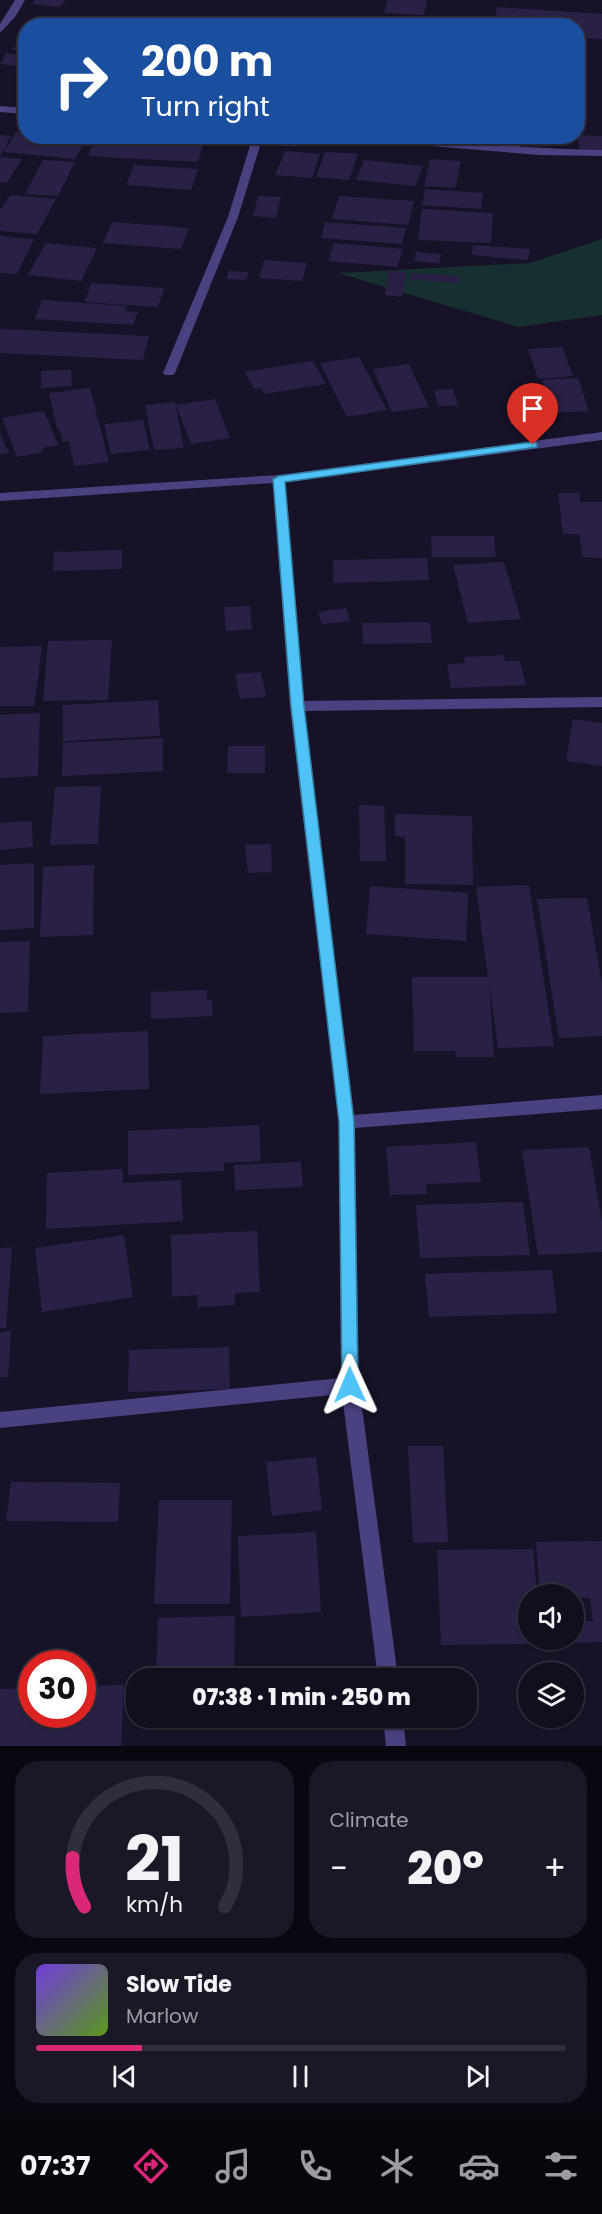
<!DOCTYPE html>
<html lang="en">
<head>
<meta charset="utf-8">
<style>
  :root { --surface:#110e1d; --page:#1a1726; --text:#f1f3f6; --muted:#9c9ca4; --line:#302e3b; --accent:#db2777 }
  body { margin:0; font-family:Poppins,sans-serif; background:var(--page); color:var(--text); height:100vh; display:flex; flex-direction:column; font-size:22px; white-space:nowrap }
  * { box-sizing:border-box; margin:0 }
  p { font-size:20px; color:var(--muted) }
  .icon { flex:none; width:33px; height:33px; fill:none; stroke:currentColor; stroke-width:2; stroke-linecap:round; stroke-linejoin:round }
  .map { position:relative; height:1746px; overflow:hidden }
  .panel { display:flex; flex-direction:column; gap:15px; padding:15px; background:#090810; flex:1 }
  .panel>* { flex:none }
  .hud { position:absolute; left:18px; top:18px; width:567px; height:126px; border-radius:24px; box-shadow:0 2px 4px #0004,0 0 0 2px var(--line); background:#1a4fa0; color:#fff; overflow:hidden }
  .fabs { position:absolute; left:518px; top:1584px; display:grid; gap:12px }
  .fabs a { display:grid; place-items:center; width:66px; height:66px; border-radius:50%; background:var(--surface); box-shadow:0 2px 4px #0004,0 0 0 2px var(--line); font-size:30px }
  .speed { position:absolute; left:18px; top:1650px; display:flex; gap:12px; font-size:30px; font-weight:700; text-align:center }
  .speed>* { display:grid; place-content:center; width:78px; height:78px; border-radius:50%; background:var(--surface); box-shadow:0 2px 4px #0004,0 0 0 2px var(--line); line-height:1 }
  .speed .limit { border:9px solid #d22; background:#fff; color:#111 }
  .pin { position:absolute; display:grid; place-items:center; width:51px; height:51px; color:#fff; margin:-62px -26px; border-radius:50% 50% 50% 0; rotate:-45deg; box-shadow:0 0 6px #0007 }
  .pin .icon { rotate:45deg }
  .me { position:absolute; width:66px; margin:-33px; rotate:359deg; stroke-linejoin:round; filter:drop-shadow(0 0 4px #0008) }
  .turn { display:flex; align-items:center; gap:21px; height:126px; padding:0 24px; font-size:27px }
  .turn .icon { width:78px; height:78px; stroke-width:2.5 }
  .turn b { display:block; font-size:42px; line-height:51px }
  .big { font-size:45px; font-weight:800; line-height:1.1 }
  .panel .widget { flex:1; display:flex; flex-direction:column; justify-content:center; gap:9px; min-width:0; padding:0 21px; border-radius:24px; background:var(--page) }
  .panel .dial { align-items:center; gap:0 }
  .dial svg { height:156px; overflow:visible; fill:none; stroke:var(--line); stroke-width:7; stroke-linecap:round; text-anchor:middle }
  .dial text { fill:var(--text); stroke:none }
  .song { display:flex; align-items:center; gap:18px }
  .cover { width:72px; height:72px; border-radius:9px; background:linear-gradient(135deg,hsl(260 70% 55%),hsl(90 70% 35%)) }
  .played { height:6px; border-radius:3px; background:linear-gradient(90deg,var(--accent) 20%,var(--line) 20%) }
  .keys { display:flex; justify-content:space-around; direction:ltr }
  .heat { display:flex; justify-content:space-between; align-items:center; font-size:33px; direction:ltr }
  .panel .tiles { flex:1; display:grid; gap:15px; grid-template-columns:1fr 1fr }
  .widget:last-child { grid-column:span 2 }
  .trip { position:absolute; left:126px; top:1668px; width:351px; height:60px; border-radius:24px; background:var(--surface); box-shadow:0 2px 4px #0004,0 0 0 2px var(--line); font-weight:800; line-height:60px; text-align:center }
  .menu { display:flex; height:96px; justify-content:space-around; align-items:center; background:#07060c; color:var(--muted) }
  .menu .icon { width:42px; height:42px }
  .menu .current { color:var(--accent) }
  .menu b { font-size:27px; color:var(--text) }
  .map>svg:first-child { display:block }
  .green { fill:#162f30 }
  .building { fill:#2a2046 }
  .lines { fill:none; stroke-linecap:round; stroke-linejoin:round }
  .minor { fill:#494281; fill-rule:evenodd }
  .route { fill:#4fc3f7; stroke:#337fa1; stroke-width:1.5 }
</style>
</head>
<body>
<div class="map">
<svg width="602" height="1746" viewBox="0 0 602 1746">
  <rect width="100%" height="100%" fill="#171227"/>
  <!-- green -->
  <polygon class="green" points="602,239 602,315 518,327 338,273 530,263"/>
  <!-- building -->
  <g class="building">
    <polygon points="35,0 66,0 60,7 32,4"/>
    <polygon points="388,0 427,0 424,15 384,13"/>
    <polygon points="497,7 602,14 602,39 578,38 578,26 494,26"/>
    <polygon points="26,33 26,51 12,50"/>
    <polygon points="6,53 26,56 26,67 0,64"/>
    <polygon points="16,132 26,133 26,136 87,139 75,159 4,152"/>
    <polygon points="0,135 11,136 0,157"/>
    <polygon points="578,135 602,136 602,151 579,150"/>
    <polygon points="96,136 175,136 205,138 198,162 88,156"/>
    <polygon points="285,151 320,154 312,178 275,175"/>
    <polygon points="325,152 358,154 349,180 316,177"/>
    <polygon points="0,157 22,159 7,183 0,182"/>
    <polygon points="430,159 461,161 455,188 424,186"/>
    <polygon points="43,160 75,162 58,196 25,194"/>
    <polygon points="364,160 423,166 415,186 356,180"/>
    <polygon points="134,165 198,169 191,190 126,185"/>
    <polygon points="425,189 483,193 481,209 422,205"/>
    <polygon points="10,195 56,199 37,234 0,231 0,208 2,208"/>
    <polygon points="258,196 281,197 276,218 253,216"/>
    <polygon points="339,196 414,201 408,225 332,219"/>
    <polygon points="422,209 493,213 491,243 418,240"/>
    <polygon points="112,222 189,228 181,249 103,243"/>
    <polygon points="325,222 406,228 402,244 321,238"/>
    <polygon points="0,236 34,239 17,274 0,273"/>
    <polygon points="46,243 97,248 81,281 28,275"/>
    <polygon points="334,243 403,249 397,267 328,261"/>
    <polygon points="473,245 530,249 528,260 472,255"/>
    <polygon points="416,252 441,254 439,263 414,261"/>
    <polygon points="264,260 307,263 302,281 259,278"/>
    <polygon points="228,271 248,272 247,280 227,279"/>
    <polygon points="389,271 406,272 402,297 385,295"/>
    <polygon points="411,273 460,276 459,283 410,280"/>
    <polygon points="91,283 164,288 158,307 85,302"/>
    <polygon points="42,300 127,306 125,311 138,312 133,325 35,319"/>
    <polygon points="0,329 149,336 143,360 0,353"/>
    <polygon points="562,347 573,376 538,379 528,349"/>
    <polygon points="359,357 387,410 347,417 320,363"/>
    <polygon points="313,361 326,384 264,394 261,388 254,389 245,372"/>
    <polygon points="409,364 429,407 392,412 373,369"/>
    <polygon points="71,370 72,386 41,388 41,371"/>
    <polygon points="578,378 589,411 552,413 542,380"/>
    <polygon points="90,388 109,462 74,466 69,441 63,442 59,428 57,428 49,393"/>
    <polygon points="453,389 458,405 438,406 434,390"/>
    <polygon points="215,399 230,438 191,444 176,405"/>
    <polygon points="175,402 184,448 154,450 145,405"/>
    <polygon points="44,411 58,445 42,448 44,452 17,457 2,418"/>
    <polygon points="143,420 150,450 111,454 104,424"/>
    <polygon points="0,433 9,453 0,455"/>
    <polygon points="558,493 579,493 580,502 602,502 602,558 583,557 579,534 563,534"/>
    <polygon points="431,536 494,536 496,557 432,557"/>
    <polygon points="122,550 122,569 53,571 54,552"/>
    <polygon points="427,558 429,580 334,583 333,560"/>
    <polygon points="504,562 521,619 468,623 453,565"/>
    <polygon points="250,606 252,629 226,631 224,607"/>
    <polygon points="346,608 350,621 322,624 318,612"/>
    <polygon points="430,622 432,643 363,644 362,623"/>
    <polygon points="112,640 108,700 43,701 48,641"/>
    <polygon points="42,646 34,706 0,706 0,647"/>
    <polygon points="504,655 505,661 520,661 526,685 451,688 447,664 465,663 464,657"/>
    <polygon points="261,672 266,697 240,699 235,674"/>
    <polygon points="158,700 160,736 63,741 63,705"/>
    <polygon points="40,713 38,776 0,778 0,715"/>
    <polygon points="573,719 602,723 602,766 566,761"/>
    <polygon points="163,738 163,771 62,776 63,743"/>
    <polygon points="228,746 265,746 265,773 227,773"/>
    <polygon points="101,786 98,844 50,845 55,787"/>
    <polygon points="359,805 384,806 386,861 360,861"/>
    <polygon points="395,814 472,816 473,885 405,884 405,837 395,836"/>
    <polygon points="32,821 33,847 0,850 0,823"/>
    <polygon points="271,844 272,872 248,873 245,845"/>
    <polygon points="34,863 34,928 0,930 0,865"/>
    <polygon points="94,865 93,935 40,937 43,867"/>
    <polygon points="529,885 554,1046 498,1048 489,981 494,1057 456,1057 455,1051 414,1051 412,977 488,977 476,887"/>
    <polygon points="370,886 468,893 466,941 366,934"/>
    <polygon points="587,898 602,985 602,1036 559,1038 537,899"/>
    <polygon points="30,941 28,1012 0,1013 0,942"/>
    <polygon points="207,990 207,1000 212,1000 213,1016 151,1019 151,992"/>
    <polygon points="148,1031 149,1089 40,1094 43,1036"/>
    <polygon points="259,1125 261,1161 224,1163 224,1171 128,1175 128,1131"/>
    <polygon points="476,1142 481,1182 426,1184 427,1194 390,1195 386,1147"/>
    <polygon points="589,1147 602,1221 602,1252 538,1255 522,1150"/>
    <polygon points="301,1162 303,1187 235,1190 234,1165"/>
    <polygon points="123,1169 123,1183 181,1180 183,1221 46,1229 47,1173"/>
    <polygon points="523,1202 530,1255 420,1258 416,1205"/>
    <polygon points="257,1231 260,1292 235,1293 235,1305 198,1307 197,1295 172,1297 171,1235"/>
    <polygon points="124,1235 133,1297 42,1312 35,1248"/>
    <polygon points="12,1247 6,1328 0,1328 0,1248"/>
    <polygon points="552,1270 557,1313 429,1317 425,1274"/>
    <polygon points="11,1331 8,1377 0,1377 0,1332"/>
    <polygon points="229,1347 230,1389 128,1392 129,1350"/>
    <polygon points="408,1446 443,1446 448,1542 413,1543"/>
    <polygon points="316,1457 322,1510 272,1516 266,1462"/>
    <polygon points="11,1482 120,1483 118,1522 6,1521"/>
    <polygon points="159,1500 232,1500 230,1604 154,1604"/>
    <polygon points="316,1532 321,1612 241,1617 238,1536"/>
    <polygon points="602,1541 602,1642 550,1643 550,1640 573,1640 573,1621 593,1621 590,1598 573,1598 573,1594 540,1594 536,1542"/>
    <polygon points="533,1549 537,1594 528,1594 528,1640 541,1640 542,1644 441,1645 437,1550"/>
    <polygon points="235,1616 234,1678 156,1678 158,1618"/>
    <polygon points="124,1685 121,1746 0,1746 0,1689 32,1688 32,1714 82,1714 82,1686"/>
    <polygon points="154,1718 233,1718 233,1728 154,1730"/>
  </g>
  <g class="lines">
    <!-- minor -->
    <g class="minor">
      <polygon points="15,0 25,0 15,17 0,33 0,24"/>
      <polygon points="0,106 26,108 26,114 0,112"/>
      <polygon points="253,136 263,136 238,217 175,373 173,375 165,375 163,373 228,217"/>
      <path d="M 341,136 C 428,136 515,149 602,150 L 602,156 L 539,155 L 346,139 Z"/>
      <polygon points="602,432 602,440 285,482 304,701 602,697 602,707 304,711 354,1115 602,1095 602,1109 355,1128 359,1385 398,1678 378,1678 342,1394 0,1428 0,1412 341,1378 339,1122 290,706 273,483 0,501 0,493 279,475"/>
      <polygon points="383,1718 403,1718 406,1746 386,1746"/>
    </g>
  </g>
  <!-- route -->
  <polygon class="route" points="533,442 537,443 537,447 285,482 304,706 354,1122 358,1385 356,1391 350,1393 344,1391 342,1385 339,1122 291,706 273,479 279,476"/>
</svg>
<div class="fabs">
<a><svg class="icon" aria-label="sound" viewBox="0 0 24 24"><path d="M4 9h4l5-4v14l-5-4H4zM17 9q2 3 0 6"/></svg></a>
<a><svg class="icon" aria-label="layers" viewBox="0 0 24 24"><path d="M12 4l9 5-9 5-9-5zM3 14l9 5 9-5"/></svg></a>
</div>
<div class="speed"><div class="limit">30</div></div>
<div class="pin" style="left:533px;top:445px;background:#d93025"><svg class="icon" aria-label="arrive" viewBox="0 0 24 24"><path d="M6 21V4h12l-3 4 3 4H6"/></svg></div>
<svg class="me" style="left:350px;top:1385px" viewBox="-20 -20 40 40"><path d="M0-17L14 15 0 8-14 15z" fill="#4fc3f7" stroke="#fff" stroke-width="4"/></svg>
<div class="trip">07:38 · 1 min · 250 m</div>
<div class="hud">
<div class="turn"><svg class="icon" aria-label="right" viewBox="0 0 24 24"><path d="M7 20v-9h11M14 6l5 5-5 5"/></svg><div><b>200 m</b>Turn right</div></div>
</div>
</div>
<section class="panel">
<div class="tiles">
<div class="widget dial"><svg viewBox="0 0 100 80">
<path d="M14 69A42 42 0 1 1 86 69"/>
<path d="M14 69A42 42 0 0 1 8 44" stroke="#db2777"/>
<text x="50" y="56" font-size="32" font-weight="700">21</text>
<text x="50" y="72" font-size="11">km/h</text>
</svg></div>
<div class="widget"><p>Climate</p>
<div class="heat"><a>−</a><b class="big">20°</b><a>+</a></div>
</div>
<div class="widget">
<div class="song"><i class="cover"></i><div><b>Slow Tide</b><p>Marlow</p></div></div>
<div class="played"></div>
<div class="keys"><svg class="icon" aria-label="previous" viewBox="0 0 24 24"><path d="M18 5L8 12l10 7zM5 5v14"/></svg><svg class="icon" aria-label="pause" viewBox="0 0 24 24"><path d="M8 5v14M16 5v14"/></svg><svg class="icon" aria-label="next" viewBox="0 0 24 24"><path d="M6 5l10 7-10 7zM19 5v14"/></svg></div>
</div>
</div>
</section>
<nav class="menu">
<b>07:37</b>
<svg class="icon current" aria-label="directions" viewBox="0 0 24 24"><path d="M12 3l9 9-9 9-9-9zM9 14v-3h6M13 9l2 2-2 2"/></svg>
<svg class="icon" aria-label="music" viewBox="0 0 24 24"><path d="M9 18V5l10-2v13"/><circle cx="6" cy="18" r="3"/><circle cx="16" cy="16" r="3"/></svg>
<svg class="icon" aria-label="phone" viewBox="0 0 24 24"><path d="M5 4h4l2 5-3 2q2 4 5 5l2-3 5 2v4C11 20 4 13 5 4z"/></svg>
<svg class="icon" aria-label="climate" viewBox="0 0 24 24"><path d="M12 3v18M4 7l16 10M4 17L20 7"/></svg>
<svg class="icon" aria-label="car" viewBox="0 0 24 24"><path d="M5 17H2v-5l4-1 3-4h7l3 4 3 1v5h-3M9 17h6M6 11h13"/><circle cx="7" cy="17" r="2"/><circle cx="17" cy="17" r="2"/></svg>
<svg class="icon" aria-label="filters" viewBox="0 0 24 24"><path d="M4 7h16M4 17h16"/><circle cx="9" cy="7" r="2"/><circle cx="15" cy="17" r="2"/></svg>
</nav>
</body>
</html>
